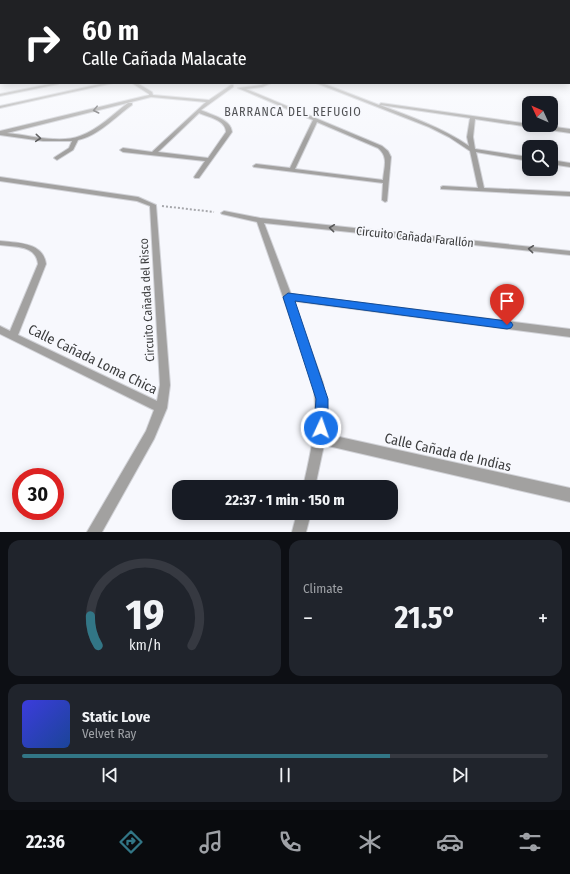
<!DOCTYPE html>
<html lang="en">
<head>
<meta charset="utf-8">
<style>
  :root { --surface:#171b24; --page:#20242c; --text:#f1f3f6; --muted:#9ea1a6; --line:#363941; --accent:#327686 }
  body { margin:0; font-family:"Fira Sans Condensed",sans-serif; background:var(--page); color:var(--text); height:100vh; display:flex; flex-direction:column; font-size:15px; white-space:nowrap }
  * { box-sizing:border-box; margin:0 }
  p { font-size:13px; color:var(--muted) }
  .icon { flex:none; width:22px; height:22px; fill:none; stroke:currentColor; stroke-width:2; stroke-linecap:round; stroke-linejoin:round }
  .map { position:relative; height:532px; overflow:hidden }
  .panel { display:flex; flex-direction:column; gap:8px; padding:8px; background:#0d0f14; flex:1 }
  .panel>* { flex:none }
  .top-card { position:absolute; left:0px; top:0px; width:570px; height:84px; box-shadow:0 2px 10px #0003; background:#202124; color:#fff; overflow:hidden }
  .needle { width:26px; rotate:314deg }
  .tools { position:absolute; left:522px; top:96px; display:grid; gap:8px }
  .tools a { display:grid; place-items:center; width:36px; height:36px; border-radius:8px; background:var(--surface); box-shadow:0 2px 10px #0003; font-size:20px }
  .speed { position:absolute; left:12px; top:468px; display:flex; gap:8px; font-size:20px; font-weight:700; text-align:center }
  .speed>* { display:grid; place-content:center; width:52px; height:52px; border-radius:50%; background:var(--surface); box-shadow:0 2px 10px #0003; line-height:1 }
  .speed .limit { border:6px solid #d22; background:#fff; color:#111 }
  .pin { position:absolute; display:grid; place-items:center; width:34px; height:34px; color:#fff; margin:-41px -17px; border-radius:50% 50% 50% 0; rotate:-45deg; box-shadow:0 0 4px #0007 }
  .pin .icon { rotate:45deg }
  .me { position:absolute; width:44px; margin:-22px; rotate:3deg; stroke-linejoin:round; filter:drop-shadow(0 0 3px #0008) }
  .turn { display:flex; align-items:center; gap:14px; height:84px; padding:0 16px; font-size:18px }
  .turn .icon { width:52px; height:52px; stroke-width:2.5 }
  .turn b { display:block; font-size:28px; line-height:34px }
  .big { font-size:30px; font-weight:700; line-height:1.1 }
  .panel .tile { flex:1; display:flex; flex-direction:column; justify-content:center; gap:6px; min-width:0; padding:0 14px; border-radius:12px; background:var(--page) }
  .panel .dial { align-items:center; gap:0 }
  .dial svg { height:104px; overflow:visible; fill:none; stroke:var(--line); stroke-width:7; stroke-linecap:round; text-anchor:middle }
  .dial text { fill:var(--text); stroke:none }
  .song { display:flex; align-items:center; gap:12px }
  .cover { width:48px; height:48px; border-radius:6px; background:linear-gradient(135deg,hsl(240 70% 55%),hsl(220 70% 35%)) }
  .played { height:4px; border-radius:2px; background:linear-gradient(90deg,var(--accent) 70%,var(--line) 70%) }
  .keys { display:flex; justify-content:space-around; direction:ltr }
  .heat { display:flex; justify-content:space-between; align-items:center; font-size:22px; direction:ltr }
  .panel .tiles { flex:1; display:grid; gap:8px; grid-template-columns:1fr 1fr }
  .tile:last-child { grid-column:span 2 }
  .trip { position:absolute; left:172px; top:480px; width:226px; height:40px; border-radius:12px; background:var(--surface); box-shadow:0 2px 10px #0003; font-weight:700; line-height:40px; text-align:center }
  .tab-bar { display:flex; height:64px; justify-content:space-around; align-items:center; background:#090b0e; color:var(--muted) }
  .tab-bar .icon { width:28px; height:28px }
  .tab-bar .selected { color:var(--accent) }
  .tab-bar b { font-size:18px; color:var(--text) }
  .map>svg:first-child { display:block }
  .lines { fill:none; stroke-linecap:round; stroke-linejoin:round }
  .street-casing { stroke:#d1d2d7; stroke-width:2 }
  .path { stroke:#a7a8ac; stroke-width:2; stroke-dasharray:2 2; stroke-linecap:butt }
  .street { fill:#a2a1a0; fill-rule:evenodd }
  .oneway { stroke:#5a5a5b }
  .route { fill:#1a73e8; stroke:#114b97 }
  .labels { text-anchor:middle; stroke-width:3.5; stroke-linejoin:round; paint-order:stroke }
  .far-quarter-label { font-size:12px; letter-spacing:1px; fill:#525356; stroke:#f7f8fd }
  .street-label { font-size:12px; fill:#3b3c3d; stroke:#f7f8fd }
  .near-street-label { font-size:14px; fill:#3b3c3d; stroke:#f7f8fd }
</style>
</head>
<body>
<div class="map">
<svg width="570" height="532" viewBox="0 0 570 532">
  <rect width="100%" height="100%" fill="#f7f8fd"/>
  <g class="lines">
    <!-- street casing -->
    <g class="street-casing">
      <g id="street">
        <rect x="0" y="74" width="1" height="2"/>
        <polygon points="55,83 58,84 0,96 0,94"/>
        <polygon points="105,83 113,83 0,108 0,106"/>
        <path d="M 132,83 L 137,83 L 152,92 L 153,95 L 209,100 L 231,85 L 233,85 L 233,87 L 201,110 C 211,115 231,119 232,132 L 199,178 L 195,178 L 194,177 L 205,161 L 123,152 L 120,150 L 123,148 L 152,152 L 206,102 L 151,97 L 7,133 C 28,135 60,144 80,136 C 98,130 113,114 128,103 L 132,103 L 132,105 C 115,117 98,136 78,140 L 73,150 L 57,160 L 54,158 L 55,157 L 69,148 L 72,141 L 43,141 L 0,135 L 0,131 L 149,95 L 149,94 ZM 199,113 C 208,117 226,120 226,132 L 208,158 L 158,152 Z"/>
        <path d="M 266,83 L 271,83 L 262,87 L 246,89 L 382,146 L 388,151 L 391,157 L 387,201 L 385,202 L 382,200 L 383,183 L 254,167 L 253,166 L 256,164 L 290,168 L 313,120 L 238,88 L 261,85 ZM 317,122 L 378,148 C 389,157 384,167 383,180 L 295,169 Z"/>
        <path d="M 316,83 L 322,83 L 379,105 L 381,103 L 529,124 L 529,125 L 540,125 L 570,129 L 570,133 L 475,119 L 473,137 L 475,149 L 529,157 L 529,161 L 476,152 L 484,188 L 570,192 L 570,196 L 441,189 L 441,187 L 443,186 L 478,188 L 470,151 L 449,137 L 429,127 ZM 380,105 L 470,118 L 467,137 L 469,146 C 441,127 411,117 380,105 Z"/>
        <polygon points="551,160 570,163 570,167 551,164"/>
        <path d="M 0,177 L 138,197 L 156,205 L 170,385 L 167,408 L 154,439 L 102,532 L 87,532 L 146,431 L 154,410 L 0,334 L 0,326 L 10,331 L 38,264 C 36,245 15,247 0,245 L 0,241 C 18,243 43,242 46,264 L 18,335 L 157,401 L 160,385 L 150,206 L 137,201 L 0,181 Z"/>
        <path d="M 224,211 L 260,218 L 570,251 L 570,255 L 264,223 L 291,294 L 570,329 L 570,337 L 293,301 L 323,383 L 327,409 L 326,434 L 570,488 L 570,502 L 324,445 L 315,487 L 303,487 C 311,452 319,419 313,383 L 257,222 L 222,214 L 221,213 Z"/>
        <polygon points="297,513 311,513 306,532 292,532"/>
      </g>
    </g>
    <!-- path -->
    <polyline class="path" points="162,206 214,212"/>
    <!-- street -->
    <use href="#street" class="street"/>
  </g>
  <!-- one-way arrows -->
  <defs><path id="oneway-chevron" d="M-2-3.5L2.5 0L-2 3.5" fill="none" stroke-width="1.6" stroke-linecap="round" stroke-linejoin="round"/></defs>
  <g class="oneway">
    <use href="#oneway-chevron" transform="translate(96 110) rotate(167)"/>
    <use href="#oneway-chevron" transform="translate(38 138) rotate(5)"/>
    <use href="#oneway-chevron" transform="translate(332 228) rotate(-174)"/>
    <use href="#oneway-chevron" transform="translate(531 249) rotate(-174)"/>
  </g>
  <!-- sky -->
  <linearGradient id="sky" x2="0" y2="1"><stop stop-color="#80b1d2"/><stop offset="0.46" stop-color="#fbfcfe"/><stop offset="1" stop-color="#fbfcfe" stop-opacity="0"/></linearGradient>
  <rect width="570" height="140" fill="url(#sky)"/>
  <!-- route -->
  <polygon class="route" points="288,293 507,321 511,322 513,325 511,328 507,329 295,301 328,399 328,428 326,432 321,434 316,432 314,428 316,399 283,297"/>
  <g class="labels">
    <!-- far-quarter labels -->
    <g class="far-quarter-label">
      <text x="293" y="116">BARRANCA DEL REFUGIO</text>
    </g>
    <!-- street labels -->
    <g class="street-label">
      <text transform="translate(415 237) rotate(6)" y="4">Circuito Cañada Farallón</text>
      <text transform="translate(147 300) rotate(-93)" y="4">Circuito Cañada del Risco</text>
    </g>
    <!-- near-street labels -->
    <g class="near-street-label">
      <text transform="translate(93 359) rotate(26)" y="5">Calle Cañada Loma Chica</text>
      <text transform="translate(448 452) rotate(13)" y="5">Calle Cañada de Indias</text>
    </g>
  </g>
</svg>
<div class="tools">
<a><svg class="needle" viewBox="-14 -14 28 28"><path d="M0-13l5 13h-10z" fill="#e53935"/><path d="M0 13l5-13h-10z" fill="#9ea1a6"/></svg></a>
<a><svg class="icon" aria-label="search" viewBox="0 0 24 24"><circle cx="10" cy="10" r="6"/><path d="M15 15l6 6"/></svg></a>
</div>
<div class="speed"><div class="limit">30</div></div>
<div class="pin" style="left:507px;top:325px;background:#d93025"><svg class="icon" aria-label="arrive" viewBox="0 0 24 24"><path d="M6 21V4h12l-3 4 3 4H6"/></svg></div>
<svg class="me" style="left:321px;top:428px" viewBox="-20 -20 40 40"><circle r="17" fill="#1a73e8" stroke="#fff" stroke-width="3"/><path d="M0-11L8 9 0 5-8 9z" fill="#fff"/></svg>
<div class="trip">22:37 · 1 min · 150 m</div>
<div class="top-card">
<div class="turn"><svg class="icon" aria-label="right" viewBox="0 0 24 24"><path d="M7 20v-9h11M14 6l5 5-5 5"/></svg><div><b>60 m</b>Calle Cañada Malacate</div></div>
</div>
</div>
<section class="panel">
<div class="tiles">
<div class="tile dial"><svg viewBox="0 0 100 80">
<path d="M14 69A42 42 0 1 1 86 69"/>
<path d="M14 69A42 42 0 0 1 8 46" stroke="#327686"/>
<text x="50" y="56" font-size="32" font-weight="700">19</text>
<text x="50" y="72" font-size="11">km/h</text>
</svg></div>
<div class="tile"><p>Climate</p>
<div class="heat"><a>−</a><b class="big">21.5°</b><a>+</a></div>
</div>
<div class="tile">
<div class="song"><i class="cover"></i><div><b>Static Love</b><p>Velvet Ray</p></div></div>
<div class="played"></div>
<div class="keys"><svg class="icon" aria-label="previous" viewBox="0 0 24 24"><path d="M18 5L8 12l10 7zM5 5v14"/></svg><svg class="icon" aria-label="pause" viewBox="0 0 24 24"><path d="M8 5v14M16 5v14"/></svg><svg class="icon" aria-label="next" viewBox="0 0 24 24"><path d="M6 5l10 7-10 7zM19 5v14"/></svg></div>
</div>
</div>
</section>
<nav class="tab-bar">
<b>22:36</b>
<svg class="icon selected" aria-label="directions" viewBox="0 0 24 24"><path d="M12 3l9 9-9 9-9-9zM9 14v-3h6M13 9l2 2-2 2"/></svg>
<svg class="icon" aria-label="music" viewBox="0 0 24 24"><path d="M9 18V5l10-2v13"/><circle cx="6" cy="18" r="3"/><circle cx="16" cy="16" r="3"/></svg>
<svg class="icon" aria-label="phone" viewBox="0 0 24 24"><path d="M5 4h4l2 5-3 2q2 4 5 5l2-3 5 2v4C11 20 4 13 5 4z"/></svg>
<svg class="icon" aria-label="climate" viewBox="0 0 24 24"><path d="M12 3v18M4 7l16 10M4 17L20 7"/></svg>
<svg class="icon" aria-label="car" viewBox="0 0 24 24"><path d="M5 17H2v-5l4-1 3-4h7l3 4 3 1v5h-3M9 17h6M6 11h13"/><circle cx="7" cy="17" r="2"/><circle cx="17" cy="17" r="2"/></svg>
<svg class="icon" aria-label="filters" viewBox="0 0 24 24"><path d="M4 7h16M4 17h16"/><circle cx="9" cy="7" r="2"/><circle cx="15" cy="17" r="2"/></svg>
</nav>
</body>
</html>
